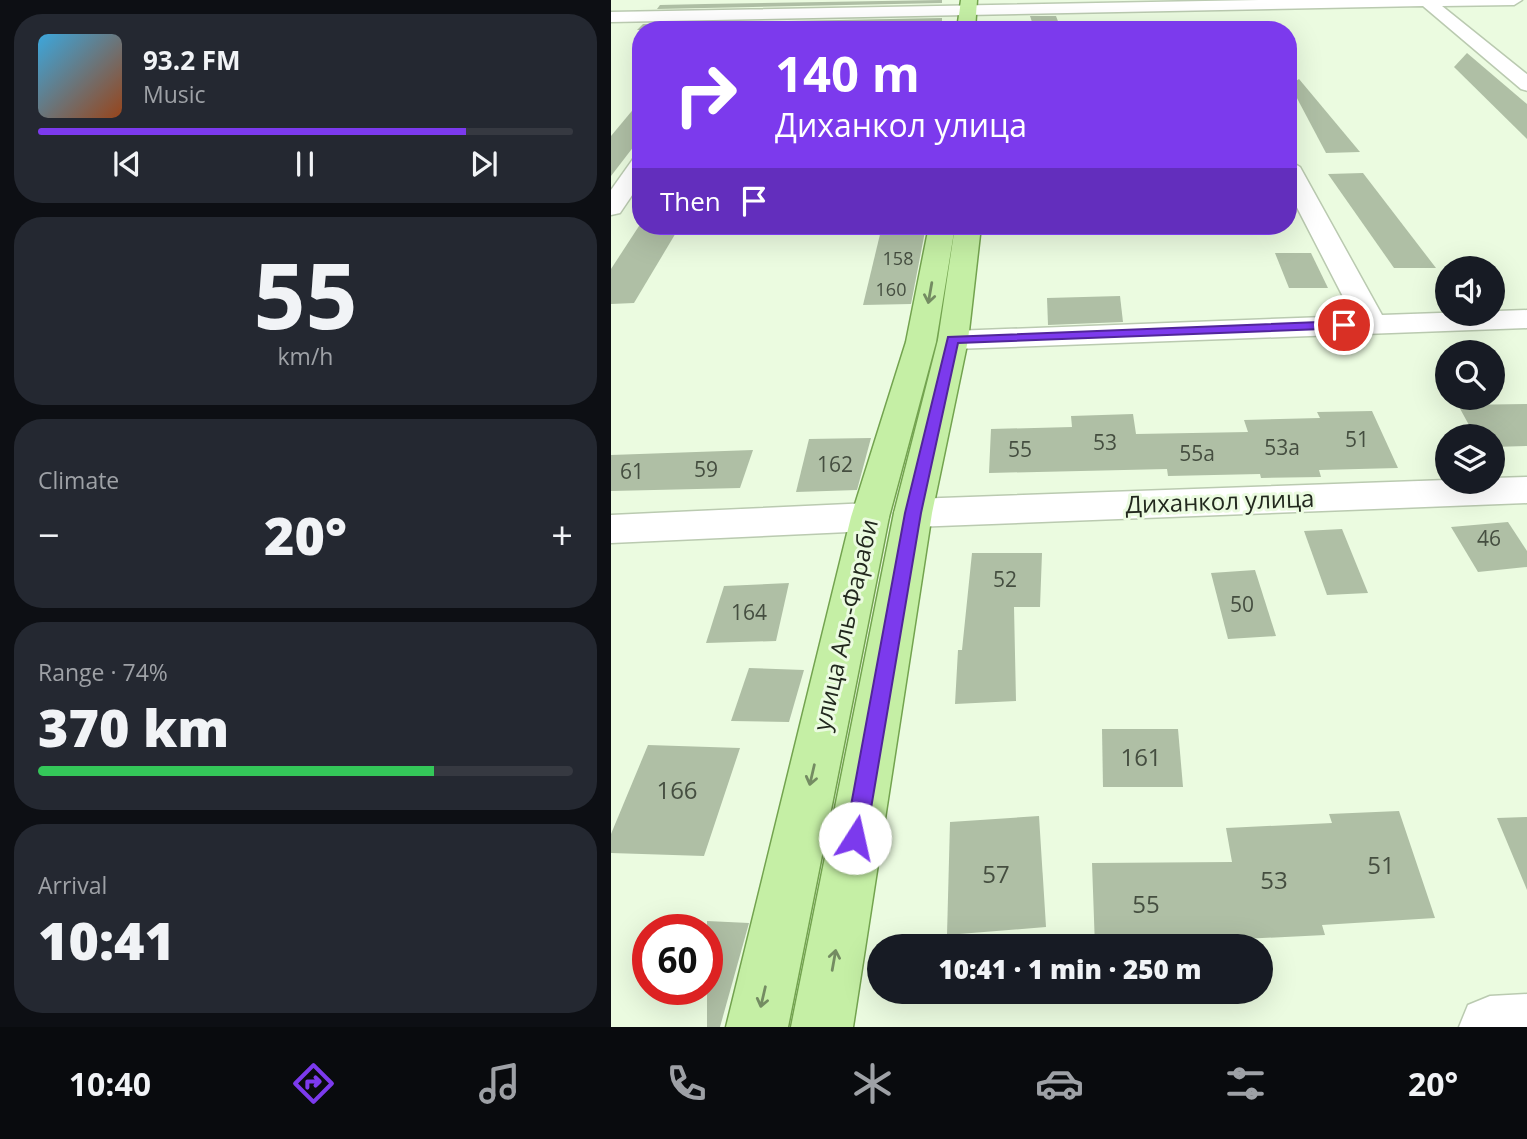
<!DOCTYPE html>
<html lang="en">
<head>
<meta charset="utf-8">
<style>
  :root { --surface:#171b24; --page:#242831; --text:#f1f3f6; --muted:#9ea1a6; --line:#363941; --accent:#7c3aed }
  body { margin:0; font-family:"Open Sans",sans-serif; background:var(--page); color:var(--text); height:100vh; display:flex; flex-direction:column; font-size:26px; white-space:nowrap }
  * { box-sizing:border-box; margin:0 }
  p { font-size:23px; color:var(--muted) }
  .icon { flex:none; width:38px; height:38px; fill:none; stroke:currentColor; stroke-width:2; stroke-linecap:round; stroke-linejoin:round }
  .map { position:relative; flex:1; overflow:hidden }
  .side { display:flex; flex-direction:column; gap:14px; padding:14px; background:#0d0f14; width:611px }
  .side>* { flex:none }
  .guide { position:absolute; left:21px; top:21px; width:665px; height:214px; border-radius:28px; box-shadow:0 7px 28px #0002; background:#7c3aed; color:#fff; overflow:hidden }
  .fabs { position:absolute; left:824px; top:256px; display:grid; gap:14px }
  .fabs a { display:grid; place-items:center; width:70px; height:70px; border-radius:50%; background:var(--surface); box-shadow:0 7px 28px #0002; font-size:35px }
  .speed { position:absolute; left:21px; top:914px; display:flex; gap:14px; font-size:35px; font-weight:700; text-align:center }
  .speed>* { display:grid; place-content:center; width:91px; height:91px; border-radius:50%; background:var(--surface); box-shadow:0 7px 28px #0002; line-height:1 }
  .speed .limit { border:10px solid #d22; background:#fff; color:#111 }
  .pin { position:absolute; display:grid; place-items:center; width:60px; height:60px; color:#fff; margin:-30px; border:4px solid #fff; border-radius:50%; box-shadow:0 2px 7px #0007 }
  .me { position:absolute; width:77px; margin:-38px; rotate:10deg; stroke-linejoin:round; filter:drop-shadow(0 0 5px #0008) }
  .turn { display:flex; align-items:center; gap:24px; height:147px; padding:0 28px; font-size:32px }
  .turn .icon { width:91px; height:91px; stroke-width:2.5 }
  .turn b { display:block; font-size:49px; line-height:60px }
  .then { display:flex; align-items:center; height:66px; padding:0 28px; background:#0003; gap:14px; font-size:26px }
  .big { font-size:52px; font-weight:800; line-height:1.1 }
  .side .card { flex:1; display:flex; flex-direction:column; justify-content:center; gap:10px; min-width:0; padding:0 24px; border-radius:28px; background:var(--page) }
  .side .dial { align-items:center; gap:0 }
  .dial b { font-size:91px; line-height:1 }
  .song { display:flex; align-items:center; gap:21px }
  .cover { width:84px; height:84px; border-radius:10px; background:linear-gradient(135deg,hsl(200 70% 55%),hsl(20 70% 35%)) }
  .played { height:7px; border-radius:4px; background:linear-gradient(90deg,var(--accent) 80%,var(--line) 80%) }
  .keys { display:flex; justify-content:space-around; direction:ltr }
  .heat { display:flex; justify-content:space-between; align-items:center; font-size:38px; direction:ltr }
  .charge { height:10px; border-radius:5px; background:linear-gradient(90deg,#34c759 74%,var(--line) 0) }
  .trip { position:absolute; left:256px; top:934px; width:406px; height:70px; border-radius:35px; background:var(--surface); box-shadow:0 7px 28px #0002; font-weight:800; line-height:70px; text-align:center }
  .tab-bar { display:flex; height:112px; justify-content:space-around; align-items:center; background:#090b0e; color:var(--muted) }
  .tab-bar .icon { width:49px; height:49px }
  .tab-bar .on { color:var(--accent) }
  .tab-bar b { font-size:32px; color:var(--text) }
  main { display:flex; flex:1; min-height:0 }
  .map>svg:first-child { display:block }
  .building { fill:#afbfa5 }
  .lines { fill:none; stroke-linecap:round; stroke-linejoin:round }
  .minor-casing { stroke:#bacab0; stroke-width:3 }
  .major-casing { stroke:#73a34f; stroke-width:3 }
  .minor { fill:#fff; fill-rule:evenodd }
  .major { fill:#c5efa5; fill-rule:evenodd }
  .oneway { stroke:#748c62 }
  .route { fill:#7c3aed; stroke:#51269a; stroke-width:2 }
  .labels { text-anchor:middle; stroke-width:6; stroke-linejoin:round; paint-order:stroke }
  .far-number-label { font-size:18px; fill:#454e40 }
  .number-label { font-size:21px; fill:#454e40 }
  .street-label { font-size:24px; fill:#22281e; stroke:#ebfbe0 }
  .near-number-label { font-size:24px; fill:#454e40 }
</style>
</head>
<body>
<main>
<section class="side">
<div class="card">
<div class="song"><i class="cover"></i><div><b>93.2 FM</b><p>Music</p></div></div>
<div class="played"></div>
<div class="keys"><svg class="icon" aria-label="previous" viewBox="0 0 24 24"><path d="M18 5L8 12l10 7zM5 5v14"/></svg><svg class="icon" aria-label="pause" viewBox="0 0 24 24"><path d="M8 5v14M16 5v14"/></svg><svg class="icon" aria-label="next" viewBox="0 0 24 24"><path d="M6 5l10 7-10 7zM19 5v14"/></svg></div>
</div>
<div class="card dial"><b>55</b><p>km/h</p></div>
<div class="card"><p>Climate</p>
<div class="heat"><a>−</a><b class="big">20°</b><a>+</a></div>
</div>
<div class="card"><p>Range · 74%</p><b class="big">370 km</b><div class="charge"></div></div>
<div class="card"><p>Arrival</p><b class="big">10:41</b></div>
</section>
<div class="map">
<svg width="917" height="1027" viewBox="0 0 917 1027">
  <rect width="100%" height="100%" fill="#ebfbe0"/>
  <!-- building -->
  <g class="building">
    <polygon points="331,0 331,3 46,9 49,5 94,4"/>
    <polygon points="419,16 445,16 448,24 422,25"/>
    <polygon points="331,18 331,30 26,30 32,24"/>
    <polygon points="856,53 916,104 916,139 843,67"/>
    <polygon points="688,79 749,152 715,153 679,85"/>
    <polygon points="30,100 30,137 0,176 0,136"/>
    <polygon points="752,173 825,268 783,268 717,174"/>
    <polygon points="28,226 69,226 23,303 0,304 0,269"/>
    <polygon points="271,226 315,226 300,304 252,305"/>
    <polygon points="664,253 700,253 717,288 678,288"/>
    <polygon points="509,296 512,322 437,325 436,298"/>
    <polygon points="916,404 916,446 882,447 882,436 864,436 847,405"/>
    <polygon points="761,411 787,468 708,470 710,477 650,478 649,474 557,476 556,469 378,473 380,429 461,427 460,416 522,414 525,434 637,432 633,420 709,418 706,412"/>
    <polygon points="260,438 246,490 185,492 198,439"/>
    <polygon points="142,450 129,488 0,491 0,455"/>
    <polygon points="897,522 916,551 916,567 867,572 840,527"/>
    <polygon points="731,529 757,593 716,595 693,531"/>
    <polygon points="361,553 431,553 429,607 403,607 405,701 344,704 347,650 351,650"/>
    <polygon points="644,570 665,636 617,639 600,573"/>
    <polygon points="178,583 165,641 95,643 113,586"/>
    <polygon points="138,668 193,670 178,722 120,721"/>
    <polygon points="491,729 567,729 572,787 492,787"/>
    <polygon points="37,745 129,748 93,856 0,853 0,834"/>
    <polygon points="788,811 824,918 711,925 714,935 592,941 593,947 484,947 481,863 621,862 615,828 721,823 718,814"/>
    <polygon points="428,816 435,927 336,935 339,822"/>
    <polygon points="916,817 916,890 886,818"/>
    <polygon points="96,921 138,923 109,1027 96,1027"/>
  </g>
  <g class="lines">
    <!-- minor casing -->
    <g class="minor-casing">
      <g id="minor">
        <polygon points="648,0 911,0 903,5 831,6 917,75 917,91 910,89 812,6 0,22 0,12"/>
        <polygon points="30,157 30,182 9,213 0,215 0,190 22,159"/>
        <polygon points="677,160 689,167 771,315 917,310 917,328 342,349 331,347 327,340 331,333 342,331 742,316 677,190"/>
        <polygon points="917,477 917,503 302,527 288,523 283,513 288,503 302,499 836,480 882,481 882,478"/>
        <polygon points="259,503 273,507 278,517 273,527 259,531 0,543 0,515"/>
        <polygon points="917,994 917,1027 848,1027 857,1005 879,996"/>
      </g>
    </g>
    <!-- major casing -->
    <g class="major-casing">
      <g id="major">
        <polygon points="350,0 366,0 364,30 346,30"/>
        <polygon points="318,226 344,226 325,342 278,517 177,1027 115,1027 240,517 295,342"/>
        <polygon points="344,226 370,226 357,340 321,513 242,1027 180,1027 283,513 327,340"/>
      </g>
    </g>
    <!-- minor -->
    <use href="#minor" class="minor"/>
    <!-- major -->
    <use href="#major" class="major"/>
  </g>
  <!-- one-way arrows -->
  <defs><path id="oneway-shaft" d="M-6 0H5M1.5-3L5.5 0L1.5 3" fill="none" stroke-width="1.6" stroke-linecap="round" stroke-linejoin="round" transform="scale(1.75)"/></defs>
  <g class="oneway">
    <use href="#oneway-shaft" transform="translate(319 293) rotate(100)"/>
    <use href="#oneway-shaft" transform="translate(201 775) rotate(103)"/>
    <use href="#oneway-shaft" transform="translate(223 960) rotate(-80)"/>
    <use href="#oneway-shaft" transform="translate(152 997) rotate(103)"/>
  </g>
  <!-- route -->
  <polygon class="route" points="733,321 737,323 737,328 347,343 310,513 255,838 252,845 244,849 237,845 234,838 294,513 337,337"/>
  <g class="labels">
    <!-- far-number labels -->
    <g class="far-number-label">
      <text x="287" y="265">158</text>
      <text x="280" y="296">160</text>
    </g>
    <!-- number labels -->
    <g class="number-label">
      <text x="746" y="447">51</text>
      <text x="494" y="450">53</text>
      <text x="671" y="455">53а</text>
      <text x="409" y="457">55</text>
      <text x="586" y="461">55а</text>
      <text x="224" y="472">162</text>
      <text x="95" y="477">59</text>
      <text x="21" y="479">61</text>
      <text x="878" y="546">46</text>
      <text x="394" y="587">52</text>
      <text x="631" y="612">50</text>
      <text x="138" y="620">164</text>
    </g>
    <!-- street labels -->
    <g class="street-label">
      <text transform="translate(609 502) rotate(-2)" y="8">Диханкол улица</text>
      <text transform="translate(235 625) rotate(-77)" y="8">улица Аль-Фараби</text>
    </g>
    <!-- near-number labels -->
    <g class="near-number-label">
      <text x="530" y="766">161</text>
      <text x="66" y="799">166</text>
      <text x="770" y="874">51</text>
      <text x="385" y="883">57</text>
      <text x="663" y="889">53</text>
      <text x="535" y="913">55</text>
    </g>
  </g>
</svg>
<div class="fabs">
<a><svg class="icon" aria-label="sound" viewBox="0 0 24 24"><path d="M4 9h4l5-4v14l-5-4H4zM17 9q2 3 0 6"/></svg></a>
<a><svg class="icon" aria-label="search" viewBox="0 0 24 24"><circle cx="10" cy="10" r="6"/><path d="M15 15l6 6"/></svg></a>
<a><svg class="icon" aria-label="layers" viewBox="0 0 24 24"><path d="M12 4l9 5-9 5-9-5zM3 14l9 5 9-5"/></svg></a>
</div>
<div class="speed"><div class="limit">60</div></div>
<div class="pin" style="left:733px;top:325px;background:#d93025"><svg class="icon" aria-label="arrive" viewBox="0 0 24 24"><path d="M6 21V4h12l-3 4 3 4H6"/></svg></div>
<svg class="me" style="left:244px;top:838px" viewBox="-20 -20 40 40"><circle r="19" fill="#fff"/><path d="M0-13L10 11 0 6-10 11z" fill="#7c3aed"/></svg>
<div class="trip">10:41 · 1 min · 250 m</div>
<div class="guide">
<div class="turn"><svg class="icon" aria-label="right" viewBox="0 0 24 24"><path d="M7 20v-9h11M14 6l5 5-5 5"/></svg><div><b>140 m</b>Диханкол улица</div></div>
<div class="then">Then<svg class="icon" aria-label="arrive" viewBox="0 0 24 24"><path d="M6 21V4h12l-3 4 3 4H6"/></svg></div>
</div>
</div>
</main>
<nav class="tab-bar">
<b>10:40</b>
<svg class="icon on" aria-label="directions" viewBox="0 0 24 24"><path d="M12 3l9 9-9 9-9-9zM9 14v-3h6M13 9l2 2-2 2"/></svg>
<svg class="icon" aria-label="music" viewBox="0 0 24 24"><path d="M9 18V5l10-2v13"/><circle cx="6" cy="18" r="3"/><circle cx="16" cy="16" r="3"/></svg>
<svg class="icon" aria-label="phone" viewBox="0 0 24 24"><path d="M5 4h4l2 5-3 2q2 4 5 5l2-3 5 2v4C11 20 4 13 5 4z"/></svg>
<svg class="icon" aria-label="climate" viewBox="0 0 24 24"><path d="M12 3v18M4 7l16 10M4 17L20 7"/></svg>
<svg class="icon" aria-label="car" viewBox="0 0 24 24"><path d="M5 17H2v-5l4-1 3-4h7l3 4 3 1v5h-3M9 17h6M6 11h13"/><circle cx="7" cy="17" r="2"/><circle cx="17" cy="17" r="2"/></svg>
<svg class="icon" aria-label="filters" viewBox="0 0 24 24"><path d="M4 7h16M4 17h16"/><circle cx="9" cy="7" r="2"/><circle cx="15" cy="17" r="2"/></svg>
<b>20°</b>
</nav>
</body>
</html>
